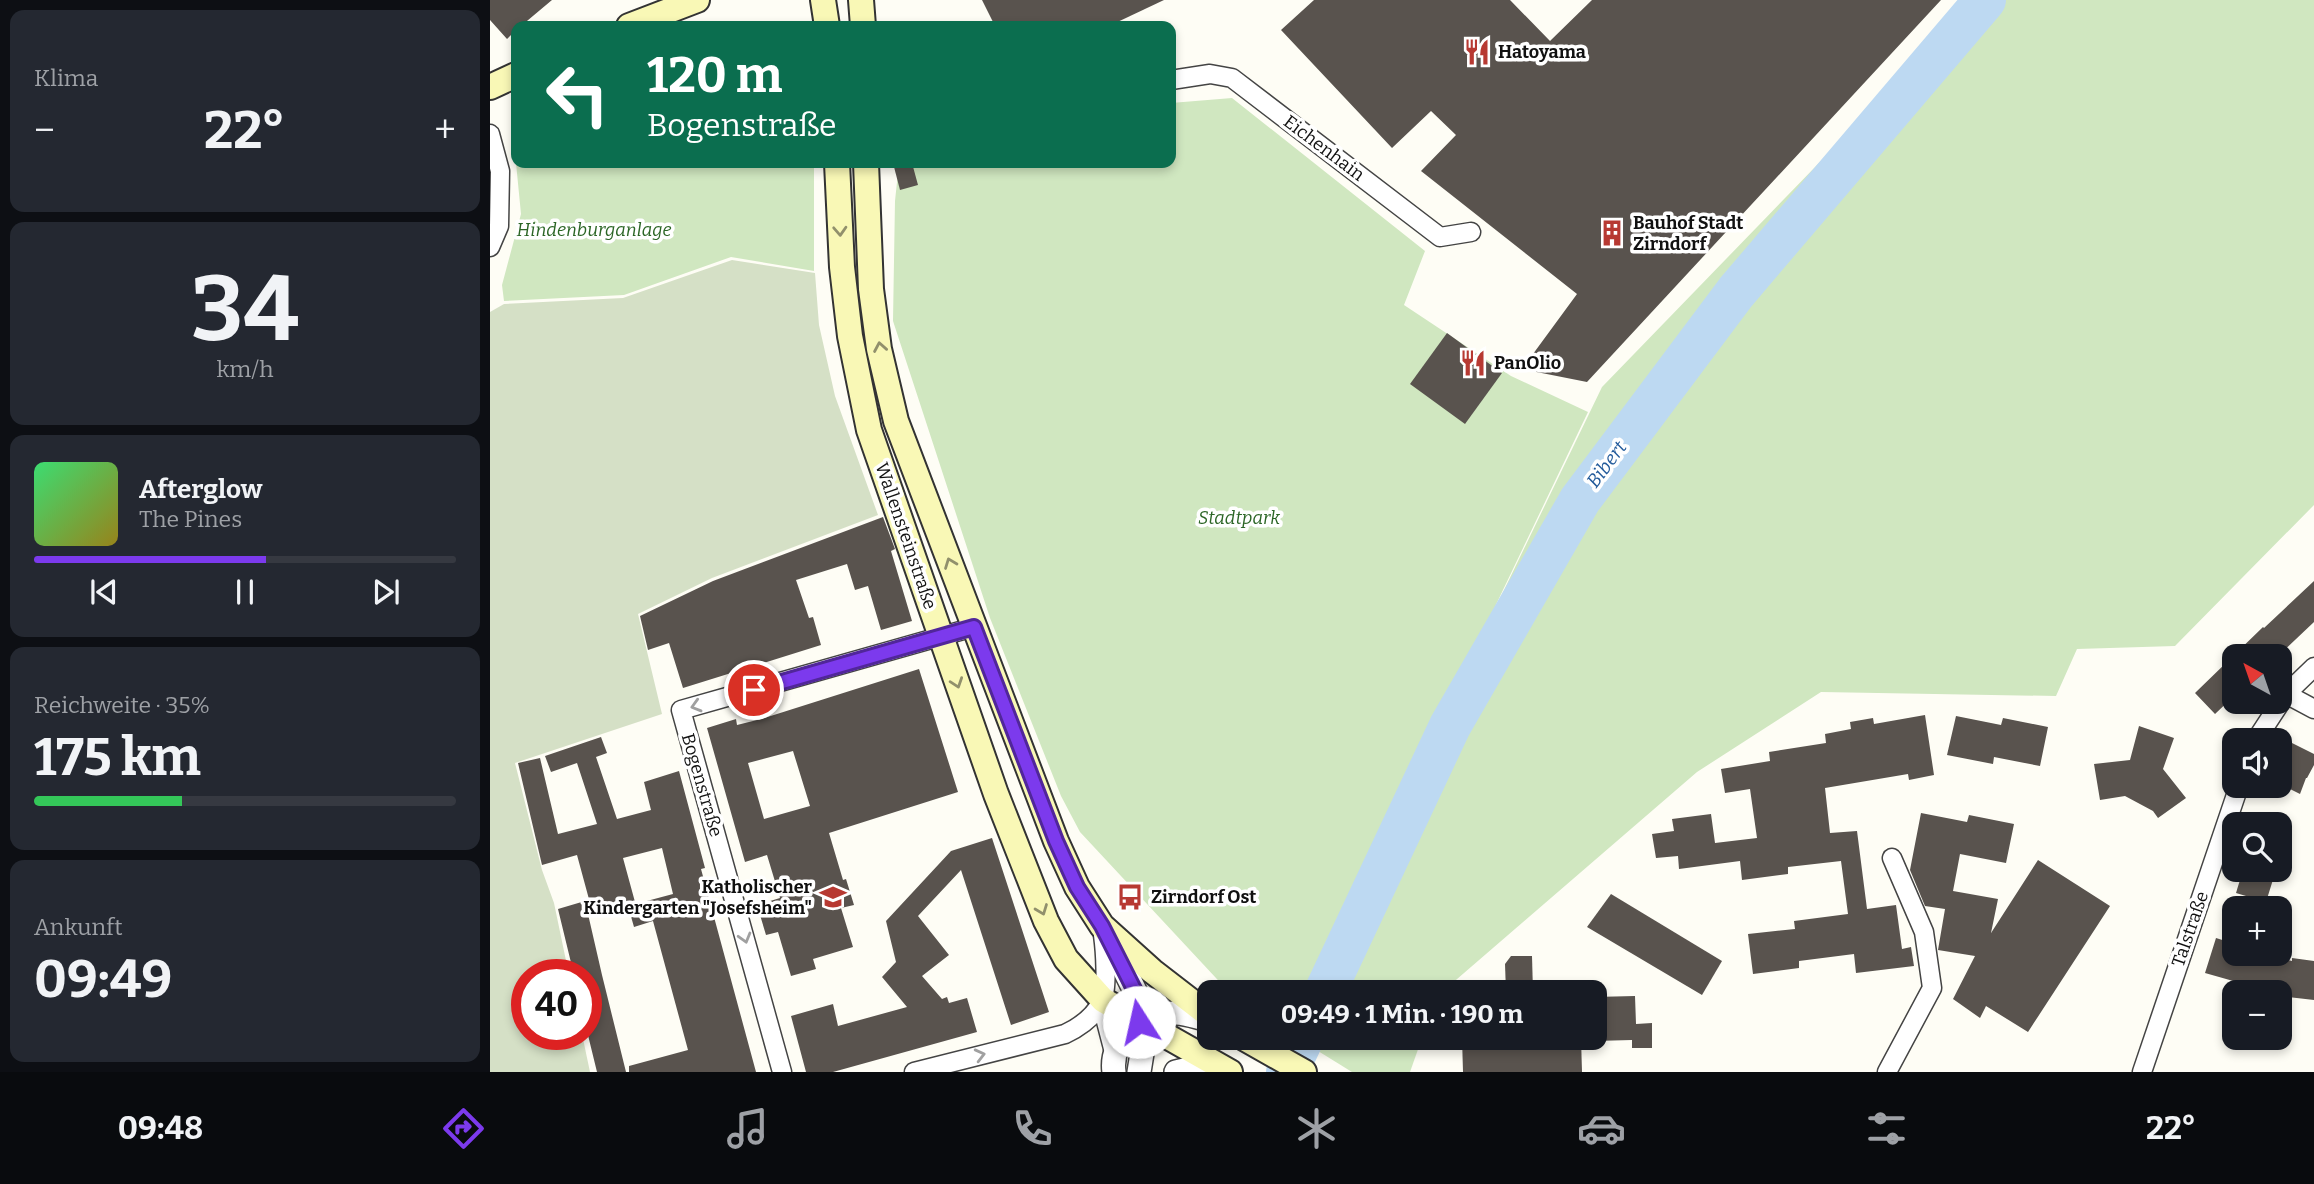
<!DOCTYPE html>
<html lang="de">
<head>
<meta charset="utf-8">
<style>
  :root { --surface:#171b24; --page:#242831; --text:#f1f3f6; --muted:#9ea1a6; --line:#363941; --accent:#7c3aed }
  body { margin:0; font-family:Bitter,serif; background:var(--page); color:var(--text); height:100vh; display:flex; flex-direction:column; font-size:26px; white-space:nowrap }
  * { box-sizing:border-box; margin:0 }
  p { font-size:23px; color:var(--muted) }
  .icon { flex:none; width:38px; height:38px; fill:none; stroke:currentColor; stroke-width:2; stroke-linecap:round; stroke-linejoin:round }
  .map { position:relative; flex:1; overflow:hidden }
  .details { display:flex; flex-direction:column; gap:10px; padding:10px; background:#0d0f14; width:490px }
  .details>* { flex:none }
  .guide { position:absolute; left:21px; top:21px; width:665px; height:147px; border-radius:14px; box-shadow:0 4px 10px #0003; background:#0b6e4f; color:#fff; overflow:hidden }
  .needle { width:46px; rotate:320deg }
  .controls { position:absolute; left:1732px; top:644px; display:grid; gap:14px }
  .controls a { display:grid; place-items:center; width:70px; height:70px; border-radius:14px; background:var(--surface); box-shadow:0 4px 10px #0003; font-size:35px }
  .speed { position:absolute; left:21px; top:959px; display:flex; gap:14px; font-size:35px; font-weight:700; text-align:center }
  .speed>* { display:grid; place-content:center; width:91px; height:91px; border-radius:50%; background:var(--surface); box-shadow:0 4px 10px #0003; line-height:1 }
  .speed .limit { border:10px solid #d22; background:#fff; color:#111 }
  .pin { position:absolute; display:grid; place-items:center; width:60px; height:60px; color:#fff; margin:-30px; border:4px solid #fff; border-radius:50%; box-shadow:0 2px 7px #0007 }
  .me { position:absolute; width:77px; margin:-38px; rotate:350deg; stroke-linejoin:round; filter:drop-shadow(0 0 5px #0008) }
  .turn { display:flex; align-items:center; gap:24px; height:147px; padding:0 21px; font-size:32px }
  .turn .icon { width:91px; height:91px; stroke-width:2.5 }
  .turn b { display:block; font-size:49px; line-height:60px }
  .big { font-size:52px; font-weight:700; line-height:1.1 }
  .details .tile { flex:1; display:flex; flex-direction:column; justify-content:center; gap:10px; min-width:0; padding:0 24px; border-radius:14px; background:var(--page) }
  .details .dial { align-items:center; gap:0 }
  .dial b { font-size:91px; line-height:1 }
  .song { display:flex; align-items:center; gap:21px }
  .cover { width:84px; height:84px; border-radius:10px; background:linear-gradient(135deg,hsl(140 70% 55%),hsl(50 70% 35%)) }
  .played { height:7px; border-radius:4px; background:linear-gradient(90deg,var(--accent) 55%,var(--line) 55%) }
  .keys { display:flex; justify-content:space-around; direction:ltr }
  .heat { display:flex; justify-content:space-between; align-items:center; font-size:38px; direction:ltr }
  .charge { height:10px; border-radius:5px; background:linear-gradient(90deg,#34c759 35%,var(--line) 0) }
  .trip { position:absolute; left:707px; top:980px; width:410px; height:70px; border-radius:14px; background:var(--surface); box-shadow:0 4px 10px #0003; font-weight:700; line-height:70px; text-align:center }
  .tabs { display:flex; height:112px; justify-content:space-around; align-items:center; background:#090b0e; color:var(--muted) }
  .tabs .icon { width:49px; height:49px }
  .tabs .selected { color:var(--accent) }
  .tabs b { font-size:32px; color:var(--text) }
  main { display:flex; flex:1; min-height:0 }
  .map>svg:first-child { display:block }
  .green { fill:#d0e7c0 }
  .cemetery { fill:#d5e0c6 }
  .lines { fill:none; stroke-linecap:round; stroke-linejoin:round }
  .river { stroke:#bdd9f2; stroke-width:42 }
  .building { fill:#59534e; fill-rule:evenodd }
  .minor-casing { stroke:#444; stroke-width:21 }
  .tertiary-casing { stroke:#444; stroke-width:26 }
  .secondary-casing { stroke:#333; stroke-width:28 }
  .minor { stroke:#fff; stroke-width:18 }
  .tertiary { stroke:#fff; stroke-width:23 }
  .secondary { stroke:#f9f8b6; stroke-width:24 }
  .oneway { stroke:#91906c }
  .oneway2 { stroke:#a0a0a0 }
  .route-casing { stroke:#51269a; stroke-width:18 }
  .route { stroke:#7c3aed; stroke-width:12 }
  .labels { text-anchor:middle; stroke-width:7; stroke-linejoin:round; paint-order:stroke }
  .poi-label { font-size:18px; font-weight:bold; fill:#111; stroke:#fff; text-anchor:start }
  .street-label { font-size:18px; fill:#111; stroke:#fff }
  .park-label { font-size:18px; font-style:italic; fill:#2b6525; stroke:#fff }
  .water-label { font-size:19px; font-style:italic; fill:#225a9a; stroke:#fff }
</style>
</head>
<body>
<main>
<section class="details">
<div class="tile"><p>Klima</p>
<div class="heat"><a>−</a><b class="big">22°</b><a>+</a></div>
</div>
<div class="tile dial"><b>34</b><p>km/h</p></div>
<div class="tile">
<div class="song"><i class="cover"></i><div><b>Afterglow</b><p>The Pines</p></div></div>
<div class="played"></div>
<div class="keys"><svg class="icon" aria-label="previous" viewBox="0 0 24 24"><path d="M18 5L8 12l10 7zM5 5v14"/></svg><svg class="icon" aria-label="pause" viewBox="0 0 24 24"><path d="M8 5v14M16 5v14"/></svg><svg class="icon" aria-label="next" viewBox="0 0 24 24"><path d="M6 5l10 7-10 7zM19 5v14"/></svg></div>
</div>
<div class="tile"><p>Reichweite · 35%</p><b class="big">175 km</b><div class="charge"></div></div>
<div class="tile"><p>Ankunft</p><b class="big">09:49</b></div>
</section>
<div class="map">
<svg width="1824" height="1072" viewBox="0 0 1824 1072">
  <rect width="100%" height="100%" fill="#fefdf5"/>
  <!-- green -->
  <g class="green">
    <polygon points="1487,0 1824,0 1824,505 1685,646 1587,649 1566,696 1331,692 1207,772 952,992 739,992 590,832 571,796 500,618 403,321 405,201 409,163 681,163 681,103 742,98 935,251 914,305 1021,376 1098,412 918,789 1112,387"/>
    <polygon points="26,110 26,163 324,163 324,271 241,257 134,295 14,301 12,285 31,214 21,112"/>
    <polygon points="807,1038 932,1038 920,1072 862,1072"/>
  </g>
  <!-- cemetery -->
  <polygon class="cemetery" points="242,260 325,273 329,325 345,396 388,515 222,578 148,614 172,714 25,763 52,870 64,903 79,975 37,975 37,1034 92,1034 100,1072 0,1072 0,312 14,304 133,298"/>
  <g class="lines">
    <!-- river -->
    <g class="river">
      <polyline points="835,992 960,726 1090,500 1246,292 1495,0"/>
      <polyline points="797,1072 813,1038"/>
    </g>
  </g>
  <!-- building -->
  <g class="building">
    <polygon points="0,0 62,0 31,26 26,26 26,30 17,39 0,20"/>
    <polygon points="492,0 674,0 619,26 505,26"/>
    <polygon points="824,0 1020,0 1060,41 1102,0 1451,0 1097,382 1032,369 1087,294 931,171 966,135 941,111 902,148 791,30"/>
    <polygon points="403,163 422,163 428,185 410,190"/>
    <polygon points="957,333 1012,373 975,424 920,384"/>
    <polygon points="393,517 405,549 401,551 422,621 391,630 378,586 365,590 357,564 306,580 319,618 323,617 331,645 193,688 179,643 158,650 150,616 223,581"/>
    <polygon points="1824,581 1824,622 1788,656 1745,656 1745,695 1725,714 1705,693 1773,627 1774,628"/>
    <path d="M 429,669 L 468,792 L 339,833 L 353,880 L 356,879 L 364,905 L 351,908 L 363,947 L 323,959 L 326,969 L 301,976 L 288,932 L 276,935 L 267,905 L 290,898 L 277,855 L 255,862 L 217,728 L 246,719 L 247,725 L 271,719 ZM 303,751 L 320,806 L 274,819 L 258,763 Z"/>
    <polygon points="1435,715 1444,775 1419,780 1418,774 1335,788 1340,833 1367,831 1377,909 1406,905 1412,949 1421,947 1424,966 1366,973 1364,954 1309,961 1309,968 1263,974 1258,934 1305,929 1304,921 1358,914 1351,861 1298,867 1298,874 1252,880 1250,861 1189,869 1188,856 1166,858 1162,834 1184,831 1182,819 1221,814 1225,843 1267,838 1260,789 1235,793 1231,769 1280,761 1279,752 1336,743 1335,734 1361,729 1360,722 1383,718 1384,724"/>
    <polygon points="1466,716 1511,725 1513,718 1558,727 1550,766 1504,757 1503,764 1457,755"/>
    <polygon points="1649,726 1684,738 1673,769 1696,798 1668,818 1663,811 1635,796 1610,800 1604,764 1640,760"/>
    <polygon points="111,737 117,753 106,757 127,819 161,810 154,782 189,771 215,868 211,869 266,1072 139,1072 139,1066 198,1050 163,921 144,927 138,906 183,894 172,848 133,858 145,902 103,914 87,855 52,865 28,763 50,758 68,834 107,824 87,763 61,772 55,756"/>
    <polygon points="1790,737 1824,754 1824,765 1817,778 1816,778 1810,794 1790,784"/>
    <polygon points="1431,813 1477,822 1479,815 1524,824 1516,863 1470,854 1463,891 1508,899 1501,933 1548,860 1620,906 1538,1032 1496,1006 1490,1018 1463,999 1485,956 1448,950 1455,909 1435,906 1420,870"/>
    <polygon points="502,838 559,1012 521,1025 471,870 428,916 459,955 432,976 452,999 457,997 459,1003 477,998 487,1032 343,1072 316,1072 301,1016 343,1004 348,1026 417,1007 392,977 406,962 396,921 461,851"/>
    <polygon points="1753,870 1786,870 1776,902 1746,893"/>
    <polygon points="1121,894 1232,961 1212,995 1097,927"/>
    <polygon points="95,901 112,975 136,1072 107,1072 96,1027 96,975 84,975 68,909"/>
    <polygon points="1726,938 1745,944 1745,954 1775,954 1802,961 1802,958 1824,961 1824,1000 1798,997 1790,995 1790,992 1782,992 1715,973"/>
    <polygon points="1021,956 1042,956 1043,992 1016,992 1015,964"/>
    <polygon points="1145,996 1146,1024 1162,1023 1162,1048 1142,1048 1142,1040 1104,1041 1104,997"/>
    <polygon points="972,1038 1091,1038 1092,1072 973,1072"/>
  </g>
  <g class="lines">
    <!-- minor casing -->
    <g class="minor-casing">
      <g id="minor">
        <polyline points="681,80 720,74 742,78 950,237 981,232"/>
        <polyline points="0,134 10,171 9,226 0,247"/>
        <polyline points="1796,694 1824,709"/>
        <polyline points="1766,740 1796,694 1824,667"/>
        <polyline points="292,1072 191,710 484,627"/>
        <path d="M 424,1072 L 575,1034 C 590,1027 604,1017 612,1001 C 618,989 615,949 613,935"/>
        <polyline points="1397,1072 1442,988 1434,932 1402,858"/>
        <polyline points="1652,1072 1749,786"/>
      </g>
    </g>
    <!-- tertiary casing -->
    <g class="tertiary-casing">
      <g id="tertiary">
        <polyline points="614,929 647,995 653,1047 649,1072"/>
        <polyline points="613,1000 626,1050"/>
        <path d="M 624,1072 C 619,1038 654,1013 686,1013 C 696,1013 709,1018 719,1020"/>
        <polyline points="686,1072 724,1063"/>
      </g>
    </g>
    <!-- secondary casing -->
    <g class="secondary-casing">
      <g id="secondary">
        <polyline points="333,0 337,26"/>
        <polyline points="371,0 373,26"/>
        <polyline points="139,26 207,0"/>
        <polyline points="0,87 26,75"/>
        <polyline points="347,163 352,267 360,336 379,430 506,794 556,921 576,959 613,1000 740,1072"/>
        <polyline points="376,163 381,289 389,349 406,421 566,841 587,887 612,926 662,971 719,1015"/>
        <polyline points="754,1038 814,1072"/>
      </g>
    </g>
    <!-- minor -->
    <use href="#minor" class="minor"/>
    <!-- tertiary -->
    <use href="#tertiary" class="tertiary"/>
    <!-- secondary -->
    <use href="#secondary" class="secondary"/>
  </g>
  <!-- one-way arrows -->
  <defs><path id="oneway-chevron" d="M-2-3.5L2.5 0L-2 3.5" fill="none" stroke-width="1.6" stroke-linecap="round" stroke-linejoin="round" transform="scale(1.75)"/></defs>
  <g class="oneway">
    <use href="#oneway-chevron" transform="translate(350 231) rotate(87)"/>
    <use href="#oneway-chevron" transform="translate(390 347) rotate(-100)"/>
    <use href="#oneway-chevron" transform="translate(460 563) rotate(-111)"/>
    <use href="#oneway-chevron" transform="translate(467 683) rotate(71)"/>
    <use href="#oneway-chevron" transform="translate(552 910) rotate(69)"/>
  </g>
  <g class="oneway2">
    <use href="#oneway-chevron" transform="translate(206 706) rotate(164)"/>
    <use href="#oneway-chevron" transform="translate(255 938) rotate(74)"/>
    <use href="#oneway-chevron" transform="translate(490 1055) rotate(-14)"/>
  </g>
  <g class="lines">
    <!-- route casing -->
    <g class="route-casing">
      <polyline id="route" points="264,690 484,627 566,841 587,887 612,926 647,995 649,1022"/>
    </g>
    <!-- route -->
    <use href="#route" class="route"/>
  </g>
  <!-- icons -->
  <defs>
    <g id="restaurant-bare" transform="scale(2.1)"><path d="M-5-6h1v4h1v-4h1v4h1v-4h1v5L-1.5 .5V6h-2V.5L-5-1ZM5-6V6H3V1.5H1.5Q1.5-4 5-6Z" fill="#b73932" stroke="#fff" stroke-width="2.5" paint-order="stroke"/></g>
    <g id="building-bare" transform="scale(2.1)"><path d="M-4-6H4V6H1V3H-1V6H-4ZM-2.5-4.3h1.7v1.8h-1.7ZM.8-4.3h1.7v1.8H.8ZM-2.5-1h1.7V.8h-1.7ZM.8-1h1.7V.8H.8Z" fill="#b73932" stroke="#fff" stroke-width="2.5" paint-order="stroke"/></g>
    <g id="school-bare" transform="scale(2.1)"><path d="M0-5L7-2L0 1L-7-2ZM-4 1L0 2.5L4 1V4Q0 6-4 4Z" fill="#b73932" stroke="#fff" stroke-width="2.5" paint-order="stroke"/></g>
    <g id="bus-bare" transform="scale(2.1)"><path d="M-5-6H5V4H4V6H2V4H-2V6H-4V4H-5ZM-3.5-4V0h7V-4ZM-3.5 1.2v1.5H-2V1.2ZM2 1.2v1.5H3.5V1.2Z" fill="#b73932" stroke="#fff" stroke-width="2.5" paint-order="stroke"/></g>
  </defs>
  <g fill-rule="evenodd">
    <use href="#restaurant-bare" x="987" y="52"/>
    <use href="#building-bare" x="1122" y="233"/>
    <use href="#restaurant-bare" x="983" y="363"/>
    <use href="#school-bare" x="343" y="897"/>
    <use href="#bus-bare" x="640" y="897"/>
  </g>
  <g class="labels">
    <!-- poi labels -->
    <g class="poi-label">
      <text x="1008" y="58">Hatoyama</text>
      <text x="1143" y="229">Bauhof Stadt<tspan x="1143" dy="21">Zirndorf</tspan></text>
      <text x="1004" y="369">PanOlio</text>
      <text x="322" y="893" text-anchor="end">Katholischer<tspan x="322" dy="21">Kindergarten "Josefsheim"</tspan></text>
      <text x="661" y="903">Zirndorf Ost</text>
    </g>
    <!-- street labels -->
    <g class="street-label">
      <text transform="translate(834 148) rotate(37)" y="6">Eichenhain</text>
      <text transform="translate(416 536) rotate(71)" y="6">Wallensteinstraße</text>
      <text transform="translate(212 785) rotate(74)" y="6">Bogenstraße</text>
      <text transform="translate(1700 929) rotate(-71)" y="6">Talstraße</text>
    </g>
    <!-- park labels -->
    <g class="park-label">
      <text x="104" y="236">Hindenburganlage</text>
      <text x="749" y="524">Stadtpark</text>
    </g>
    <!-- water labels -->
    <g class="water-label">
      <text transform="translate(1116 464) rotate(-53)" y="7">Bibert</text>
    </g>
  </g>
</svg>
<div class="controls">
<a><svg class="needle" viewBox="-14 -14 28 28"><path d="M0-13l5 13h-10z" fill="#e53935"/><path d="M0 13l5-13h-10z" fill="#9ea1a6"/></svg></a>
<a><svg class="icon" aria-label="sound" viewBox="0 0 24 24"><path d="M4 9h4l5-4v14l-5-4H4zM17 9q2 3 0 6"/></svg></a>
<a><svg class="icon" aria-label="search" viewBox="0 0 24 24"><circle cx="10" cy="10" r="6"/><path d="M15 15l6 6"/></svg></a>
<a>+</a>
<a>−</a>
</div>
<div class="speed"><div class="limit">40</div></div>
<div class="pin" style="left:264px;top:690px;background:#d93025"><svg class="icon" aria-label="arrive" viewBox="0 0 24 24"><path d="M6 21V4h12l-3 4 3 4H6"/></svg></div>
<svg class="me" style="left:649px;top:1022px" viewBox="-20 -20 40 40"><circle r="19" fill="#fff"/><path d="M0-13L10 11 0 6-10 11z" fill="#7c3aed"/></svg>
<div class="trip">09:49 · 1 Min. · 190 m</div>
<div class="guide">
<div class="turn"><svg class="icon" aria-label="left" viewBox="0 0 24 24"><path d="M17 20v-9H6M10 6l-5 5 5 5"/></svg><div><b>120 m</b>Bogenstraße</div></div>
</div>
</div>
</main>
<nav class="tabs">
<b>09:48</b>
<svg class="icon selected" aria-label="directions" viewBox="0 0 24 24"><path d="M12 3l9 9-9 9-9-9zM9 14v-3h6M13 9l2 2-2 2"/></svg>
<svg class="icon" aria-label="music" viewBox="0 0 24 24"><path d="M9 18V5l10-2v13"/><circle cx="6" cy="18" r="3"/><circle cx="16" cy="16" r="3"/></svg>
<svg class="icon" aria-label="phone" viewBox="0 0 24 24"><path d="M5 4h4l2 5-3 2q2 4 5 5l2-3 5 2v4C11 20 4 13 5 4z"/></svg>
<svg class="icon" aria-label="climate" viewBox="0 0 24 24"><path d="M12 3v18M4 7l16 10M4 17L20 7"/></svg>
<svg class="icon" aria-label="car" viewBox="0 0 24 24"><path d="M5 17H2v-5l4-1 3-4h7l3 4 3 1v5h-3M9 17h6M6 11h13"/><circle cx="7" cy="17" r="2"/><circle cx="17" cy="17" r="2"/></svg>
<svg class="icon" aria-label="filters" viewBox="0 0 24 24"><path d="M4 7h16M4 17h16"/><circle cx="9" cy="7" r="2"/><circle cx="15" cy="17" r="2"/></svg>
<b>22°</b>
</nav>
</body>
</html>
